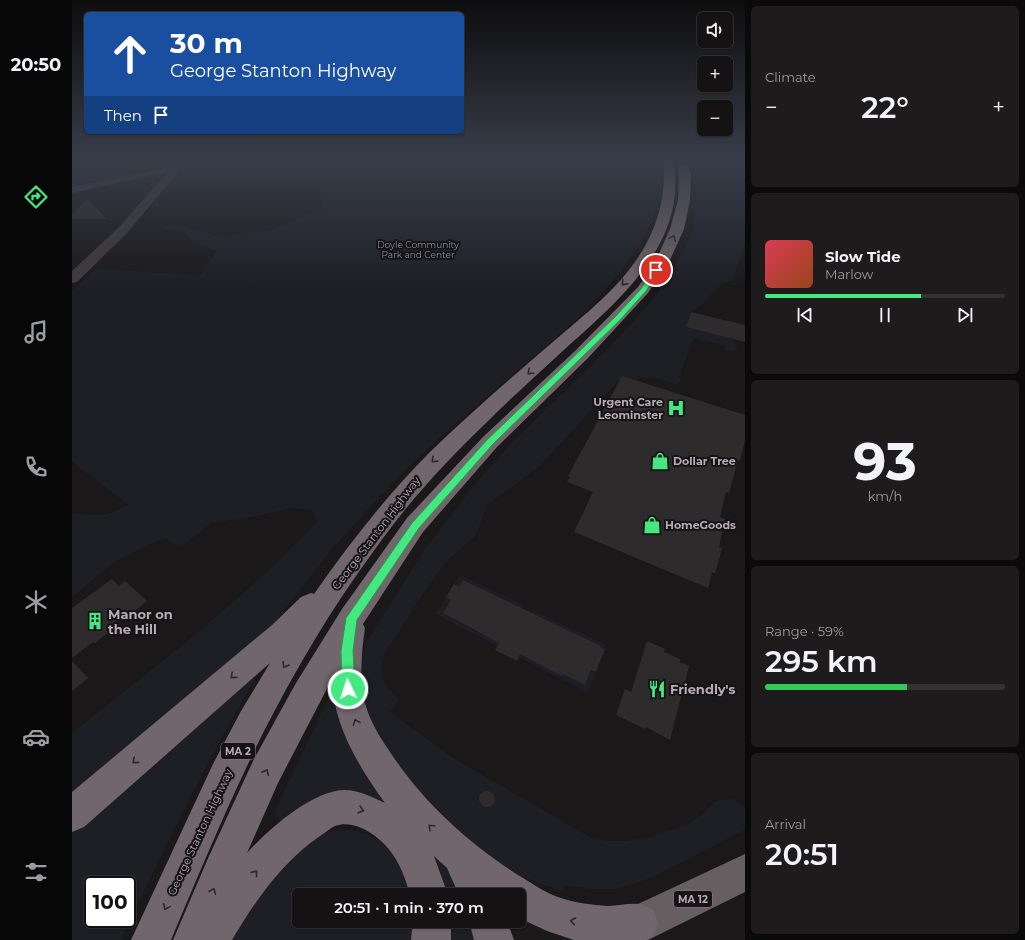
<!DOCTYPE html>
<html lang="en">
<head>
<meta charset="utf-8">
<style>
  :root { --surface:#141213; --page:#1d1b1c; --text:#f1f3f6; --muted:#9d9ea0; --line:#333233; --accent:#43e880 }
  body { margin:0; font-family:Montserrat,sans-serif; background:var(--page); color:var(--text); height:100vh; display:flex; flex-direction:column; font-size:15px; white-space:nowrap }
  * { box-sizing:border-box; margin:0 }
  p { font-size:13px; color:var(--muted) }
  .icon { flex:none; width:22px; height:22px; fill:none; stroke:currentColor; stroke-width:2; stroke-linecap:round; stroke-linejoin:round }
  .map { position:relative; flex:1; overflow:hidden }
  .sheet { display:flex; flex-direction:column; gap:6px; padding:6px; background:#0b0a0a; width:280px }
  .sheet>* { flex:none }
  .top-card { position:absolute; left:12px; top:12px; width:380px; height:122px; border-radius:6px; box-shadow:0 1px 3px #0004,0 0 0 1px var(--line); background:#1a4fa0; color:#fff; overflow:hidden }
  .fabs { position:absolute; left:625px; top:12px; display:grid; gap:8px }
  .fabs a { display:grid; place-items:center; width:36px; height:36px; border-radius:6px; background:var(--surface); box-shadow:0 1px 3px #0004,0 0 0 1px var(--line); font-size:20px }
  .speed { position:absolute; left:12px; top:876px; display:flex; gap:8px; font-size:20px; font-weight:700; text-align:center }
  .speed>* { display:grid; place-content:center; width:52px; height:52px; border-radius:50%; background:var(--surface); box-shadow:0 1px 3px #0004,0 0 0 1px var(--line); line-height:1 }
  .speed .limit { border:2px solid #111; border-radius:6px; background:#fff; color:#111 }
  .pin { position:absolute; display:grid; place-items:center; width:34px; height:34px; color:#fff; margin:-17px; border:2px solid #fff; border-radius:50%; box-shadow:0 1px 4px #0007 }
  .me { position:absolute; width:44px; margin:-22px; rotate:356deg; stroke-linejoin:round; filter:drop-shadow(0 0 3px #0008) }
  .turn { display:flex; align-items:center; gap:14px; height:84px; padding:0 20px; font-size:18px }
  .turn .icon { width:52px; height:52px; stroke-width:2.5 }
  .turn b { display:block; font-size:28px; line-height:34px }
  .then { display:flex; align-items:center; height:38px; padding:0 20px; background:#0003; gap:8px; font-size:15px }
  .big { font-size:30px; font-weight:600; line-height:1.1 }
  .sheet .widget { flex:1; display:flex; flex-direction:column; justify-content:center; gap:6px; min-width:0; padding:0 14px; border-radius:6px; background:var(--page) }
  .sheet .dial { align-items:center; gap:0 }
  .dial b { font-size:52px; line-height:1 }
  .song { display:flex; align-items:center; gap:12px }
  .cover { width:48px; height:48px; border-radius:6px; background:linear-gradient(135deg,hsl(350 70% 55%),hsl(20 70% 35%)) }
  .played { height:4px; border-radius:2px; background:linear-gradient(90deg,var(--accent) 65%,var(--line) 65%) }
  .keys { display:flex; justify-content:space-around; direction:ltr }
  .heat { display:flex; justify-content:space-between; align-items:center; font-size:22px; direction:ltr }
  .charge { height:6px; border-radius:3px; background:linear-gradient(90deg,#34c759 59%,var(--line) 0) }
  .trip { position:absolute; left:220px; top:888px; width:234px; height:40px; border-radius:6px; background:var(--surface); box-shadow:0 1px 3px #0004,0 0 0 1px var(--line); font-weight:600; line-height:40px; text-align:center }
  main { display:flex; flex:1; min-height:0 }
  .dock { display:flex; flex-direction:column; width:72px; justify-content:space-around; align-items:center; background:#080708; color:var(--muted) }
  .dock .icon { width:28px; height:28px }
  .dock .current { color:var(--accent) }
  .dock b { font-size:18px; color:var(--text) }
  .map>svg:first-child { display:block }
  .green { fill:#1e1f25; fill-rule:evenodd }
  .building { fill:#2e2b2c }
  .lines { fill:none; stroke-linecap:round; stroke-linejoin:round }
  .minor { fill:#3f3a3c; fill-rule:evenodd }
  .tertiary { fill:#3f3a3c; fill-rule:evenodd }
  .trunk { fill:#675e62; fill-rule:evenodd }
  .motorway { fill:#70666b; fill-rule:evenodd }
  .oneway { stroke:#2c282a }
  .route { fill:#43e880; stroke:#2c9753 }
  .labels { text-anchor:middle; stroke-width:4; stroke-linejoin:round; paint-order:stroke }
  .far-park-label { font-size:9px; fill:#848ba3; stroke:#151314 }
  .shield { fill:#151314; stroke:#887d84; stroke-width:1 }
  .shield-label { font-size:10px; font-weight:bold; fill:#b9abb4 }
  .poi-label { font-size:11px; font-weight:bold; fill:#b9abb4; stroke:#151314; text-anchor:start }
  .street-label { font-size:11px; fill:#b9abb4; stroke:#151314 }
  .near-poi-label { font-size:13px; font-weight:bold; fill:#b9abb4; stroke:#151314; text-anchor:start }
</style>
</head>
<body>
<main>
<nav class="dock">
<b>20:50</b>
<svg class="icon current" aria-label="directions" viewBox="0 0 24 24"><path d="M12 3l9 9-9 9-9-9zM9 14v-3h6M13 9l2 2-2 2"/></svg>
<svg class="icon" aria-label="music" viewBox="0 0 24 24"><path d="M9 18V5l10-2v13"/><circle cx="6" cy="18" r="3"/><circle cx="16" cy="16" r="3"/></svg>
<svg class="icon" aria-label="phone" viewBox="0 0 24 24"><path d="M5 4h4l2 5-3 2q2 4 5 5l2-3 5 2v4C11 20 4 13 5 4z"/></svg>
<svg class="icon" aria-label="climate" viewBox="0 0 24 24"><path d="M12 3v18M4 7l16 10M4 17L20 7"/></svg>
<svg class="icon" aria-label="car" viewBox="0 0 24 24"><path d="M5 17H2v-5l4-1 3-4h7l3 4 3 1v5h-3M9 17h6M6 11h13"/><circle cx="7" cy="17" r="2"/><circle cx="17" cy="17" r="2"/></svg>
<svg class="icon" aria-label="filters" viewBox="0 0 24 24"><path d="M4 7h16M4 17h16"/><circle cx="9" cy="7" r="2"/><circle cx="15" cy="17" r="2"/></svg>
</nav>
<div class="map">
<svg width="673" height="940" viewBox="0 0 673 940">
  <rect width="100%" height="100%" fill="#1a1819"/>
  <!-- green -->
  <g class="green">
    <polygon points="0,159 42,159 39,162 66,173 0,187"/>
    <path d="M 122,159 L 587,159 L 590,177 L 589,193 L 586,207 L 571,240 L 547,274 L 510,315 L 372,434 L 328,475 L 260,549 L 196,631 L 0,803 L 0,733 C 84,666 171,601 245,521 L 240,510 L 220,508 L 175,518 L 140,523 L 111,545 L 104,546 L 94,538 L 85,541 L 41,563 L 0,597 L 0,514 L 33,515 L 57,505 L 0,462 L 0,377 L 1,376 L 0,375 L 0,291 L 24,269 L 129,275 L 144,251 L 117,239 L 110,231 L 91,229 L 91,227 L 96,225 L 111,226 L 148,237 L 192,231 L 214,225 L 244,209 L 252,209 L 246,187 L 239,183 L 104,182 Z"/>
    <path d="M 620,159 L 673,159 L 673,242 L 661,280 L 649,285 L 628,306 L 619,312 L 614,327 L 659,338 L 664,344 L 665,349 L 661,352 L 655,351 L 652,345 L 622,338 L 607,376 L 609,382 L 603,384 L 586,378 L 569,377 L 565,381 L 550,377 L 467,467 L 416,504 L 404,535 L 374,562 L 351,593 L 324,637 C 319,641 317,646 314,652 C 304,673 311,684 327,699 L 318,712 L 381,758 L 520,838 L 536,841 L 552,841 L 575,838 L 617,824 L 632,813 L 644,801 L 660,799 L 667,802 L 673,807 L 673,830 L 581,877 L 561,884 L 544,889 L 519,889 L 492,885 L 492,892 L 448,876 L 425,863 L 390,835 L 346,789 L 319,758 L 300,723 L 294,707 L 290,689 L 289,661 L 294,643 L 353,549 L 399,489 L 440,442 L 524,361 L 557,326 L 583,297 L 597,277 L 621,232 L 625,186 L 623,168 Z"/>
    <polygon points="388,575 451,605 450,608 391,580 387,587 382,584"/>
    <polygon points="374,597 379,600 371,613 410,635 411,634 428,642 425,646 364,614"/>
    <polygon points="460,610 534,645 533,649 528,647 529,646 459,612"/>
    <polygon points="449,652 490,676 491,674 513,685 519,670 524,672 516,693 447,657"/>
    <path d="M 177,675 L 183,679 C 133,764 90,851 49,940 L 0,940 L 0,832 ZM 21,885 L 55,885 L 55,919 L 21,919 Z"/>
    <polygon points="265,681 317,795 311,804 209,822 202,813"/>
    <polygon points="279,830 300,836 318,848 344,895 227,895 227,921 347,921 345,940 160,940 187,886 230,842 255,831"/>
    <polygon points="365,849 393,895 374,895 367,867 360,853"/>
    <polygon points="378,921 401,921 407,940 378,940"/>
  </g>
  <!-- building -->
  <g class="building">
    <polygon points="16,199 35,219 0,219 0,214"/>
    <polygon points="619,312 673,325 673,342 614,327"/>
    <polygon points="550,376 673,415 673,441 668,461 666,460 657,493 654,492 648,517 653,519 647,547 650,548 643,574 640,572 636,588 502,532 521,492 495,482 498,477 496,476"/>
    <polygon points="40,579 47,586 53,581 75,601 60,613 58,611 36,629 38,631 23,643 21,642 0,658 0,608"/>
    <polygon points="391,580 529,646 528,647 533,649 524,672 519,670 513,685 491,674 490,676 448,654 445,661 423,650 427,643 371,613 379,600 374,597 382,584 387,587"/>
    <polygon points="575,641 593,649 592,652 608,659 608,662 617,666 598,740 574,727 573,729 544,715 553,689 559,692"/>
    <polygon points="0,661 16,678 0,691"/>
    <circle cx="415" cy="799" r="8"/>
  </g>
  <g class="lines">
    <!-- minor -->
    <polygon class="minor" points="106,165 110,167 109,169 0,193 0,187"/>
    <!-- tertiary -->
    <polygon class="tertiary" points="107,159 117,159 55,233 5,282 0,283 0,271 47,227"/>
    <!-- trunk -->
    <polygon class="trunk" points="673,854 673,892 576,940 513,940 519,926"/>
    <!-- motorway -->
    <g class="motorway">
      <path d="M 591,159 L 601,159 C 617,241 549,299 494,348 C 467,373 440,397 414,423 C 372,463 334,505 301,552 C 259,609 222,672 190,735 C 157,802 128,871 99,940 L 59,940 L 141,764 L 169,711 L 198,663 L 12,827 L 0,832 L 0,792 L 200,625 L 229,597 L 239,593 L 242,594 C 277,544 315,495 358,452 C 398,413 440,377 482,341 C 512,315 545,290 567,256 C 586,227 595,193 591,159 Z"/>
      <path d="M 611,163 L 616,166 L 619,174 L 618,200 L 612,229 L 598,260 L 576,293 L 516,358 L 425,447 L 351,532 L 291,624 L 293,628 C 289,656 286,688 297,715 C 302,728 310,740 318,752 C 351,802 396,843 446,875 C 460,883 473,893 489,898 C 504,903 520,905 536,906 C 546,906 557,903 567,904 C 571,904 577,908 581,909 L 586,923 L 581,937 L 573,940 L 502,940 L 475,931 L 447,918 L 447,895 L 387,895 L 375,868 L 362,856 L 376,895 L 338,895 C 332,872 323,851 303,836 C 292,828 277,821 263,826 C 258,828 253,833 248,836 C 210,862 183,901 160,940 L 101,940 L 137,856 L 182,759 L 224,683 L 270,609 L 335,518 L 411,437 L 504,350 L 566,287 L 584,260 L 598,229 L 606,200 L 607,174 L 606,166 ZM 260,679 C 261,725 287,767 313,803 C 300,797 287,790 272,790 C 239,791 196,830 175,853 L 206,783 Z"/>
      <polygon points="341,921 379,921 379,940 339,940"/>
      <polygon points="397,921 435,921 442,940 402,940"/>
    </g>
  </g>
  <!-- one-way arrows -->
  <defs><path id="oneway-chevron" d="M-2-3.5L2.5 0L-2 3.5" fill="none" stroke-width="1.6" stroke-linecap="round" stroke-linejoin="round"/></defs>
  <g class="oneway">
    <use href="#oneway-chevron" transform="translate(601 238) rotate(-66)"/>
    <use href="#oneway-chevron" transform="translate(552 283) rotate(131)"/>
    <use href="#oneway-chevron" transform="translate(458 372) rotate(138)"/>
    <use href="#oneway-chevron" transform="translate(362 460) rotate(136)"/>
    <use href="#oneway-chevron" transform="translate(213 665) rotate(120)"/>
    <use href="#oneway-chevron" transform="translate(161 676) rotate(139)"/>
    <use href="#oneway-chevron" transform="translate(284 722) rotate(-111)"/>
    <use href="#oneway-chevron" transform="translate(63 761) rotate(139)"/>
    <use href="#oneway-chevron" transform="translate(194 772) rotate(-64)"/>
    <use href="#oneway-chevron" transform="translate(289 810) rotate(16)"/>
    <use href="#oneway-chevron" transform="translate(359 827) rotate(-135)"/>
    <use href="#oneway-chevron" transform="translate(183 873) rotate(-52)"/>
    <use href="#oneway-chevron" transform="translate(141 891) rotate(-68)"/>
    <use href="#oneway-chevron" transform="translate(94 907) rotate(114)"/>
    <use href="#oneway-chevron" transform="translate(501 921) rotate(-169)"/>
  </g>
  <!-- sky -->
  <linearGradient id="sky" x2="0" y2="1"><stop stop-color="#0e0d0e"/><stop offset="0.55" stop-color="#383d49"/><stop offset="1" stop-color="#383d49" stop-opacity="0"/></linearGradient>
  <rect width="673" height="290" fill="url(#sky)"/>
  <!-- route -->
  <polygon class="route" points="584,268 588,270 574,291 548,320 421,444 347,528 285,620 281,651 283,689 281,693 276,695 272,693 270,689 269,651 274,618 340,523 415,440 543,317 569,289 582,269"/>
  <!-- icons -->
  <defs>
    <g id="hospital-bare" transform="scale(1.38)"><path d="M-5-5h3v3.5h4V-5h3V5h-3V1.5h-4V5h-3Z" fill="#43e880" stroke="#151314" stroke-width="2.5" paint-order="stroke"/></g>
    <g id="shop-bare" transform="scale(1.38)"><path d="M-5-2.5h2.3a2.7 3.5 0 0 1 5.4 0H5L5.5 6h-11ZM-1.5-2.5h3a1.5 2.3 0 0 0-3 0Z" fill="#43e880" stroke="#151314" stroke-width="2.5" paint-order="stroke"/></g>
    <g id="building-bare" transform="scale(1.38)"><path d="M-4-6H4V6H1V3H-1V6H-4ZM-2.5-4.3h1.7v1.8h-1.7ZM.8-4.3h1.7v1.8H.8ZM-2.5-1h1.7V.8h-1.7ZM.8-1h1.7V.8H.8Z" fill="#43e880" stroke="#151314" stroke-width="2.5" paint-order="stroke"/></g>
    <g id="restaurant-bare" transform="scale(1.38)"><path d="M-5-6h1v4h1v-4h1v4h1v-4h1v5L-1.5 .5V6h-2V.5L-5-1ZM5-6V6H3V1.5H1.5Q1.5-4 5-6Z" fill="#43e880" stroke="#151314" stroke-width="2.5" paint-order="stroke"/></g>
  </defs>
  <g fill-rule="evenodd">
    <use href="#hospital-bare" x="604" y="408"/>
    <use href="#shop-bare" x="588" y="461"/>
    <use href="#shop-bare" x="580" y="525"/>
    <use href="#building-bare" x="23" y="621"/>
    <use href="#restaurant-bare" x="585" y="689"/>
  </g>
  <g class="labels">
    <!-- far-park labels -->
    <g class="far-park-label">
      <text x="346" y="248">Doyle Community<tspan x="346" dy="10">Park and Center</tspan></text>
    </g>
    <!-- shield labels -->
    <g class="shield">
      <rect x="149" y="743" width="34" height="16" rx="3"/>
      <rect x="602" y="891" width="38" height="16" rx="3"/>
    </g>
    <g class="shield-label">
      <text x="166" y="755">MA 2</text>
      <text x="621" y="903">MA 12</text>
    </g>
    <!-- poi labels -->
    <g class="poi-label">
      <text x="591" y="406" text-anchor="end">Urgent Care<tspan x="591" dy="13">Leominster</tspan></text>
      <text x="601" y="465">Dollar Tree</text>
      <text x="593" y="529">HomeGoods</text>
    </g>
    <!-- street labels -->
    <g class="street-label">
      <text transform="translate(304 533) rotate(-53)" y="4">George Stanton Highway</text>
      <text transform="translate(128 832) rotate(-65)" y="4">George Stanton Highway</text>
    </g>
    <!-- near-poi labels -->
    <g class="near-poi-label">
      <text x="36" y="619">Manor on<tspan x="36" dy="15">the Hill</tspan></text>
      <text x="598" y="694">Friendly's</text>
    </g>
  </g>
</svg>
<div class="fabs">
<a><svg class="icon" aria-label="sound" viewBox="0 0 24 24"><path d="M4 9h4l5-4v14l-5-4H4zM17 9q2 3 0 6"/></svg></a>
<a>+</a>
<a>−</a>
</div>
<div class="speed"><div class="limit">100</div></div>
<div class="pin" style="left:584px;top:270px;background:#d93025"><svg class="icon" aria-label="arrive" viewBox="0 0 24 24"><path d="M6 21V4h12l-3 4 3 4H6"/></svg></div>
<svg class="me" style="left:276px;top:689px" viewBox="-20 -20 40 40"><circle r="17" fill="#43e880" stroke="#fff" stroke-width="3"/><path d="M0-11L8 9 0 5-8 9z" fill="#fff"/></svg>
<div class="trip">20:51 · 1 min · 370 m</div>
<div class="top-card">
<div class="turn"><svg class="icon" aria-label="ahead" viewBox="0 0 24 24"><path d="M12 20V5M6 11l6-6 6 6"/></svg><div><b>30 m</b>George Stanton Highway</div></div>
<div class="then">Then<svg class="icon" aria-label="arrive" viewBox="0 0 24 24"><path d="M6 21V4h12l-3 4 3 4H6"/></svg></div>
</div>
</div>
<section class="sheet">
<div class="widget"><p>Climate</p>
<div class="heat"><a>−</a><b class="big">22°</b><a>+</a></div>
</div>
<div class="widget">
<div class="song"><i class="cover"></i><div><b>Slow Tide</b><p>Marlow</p></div></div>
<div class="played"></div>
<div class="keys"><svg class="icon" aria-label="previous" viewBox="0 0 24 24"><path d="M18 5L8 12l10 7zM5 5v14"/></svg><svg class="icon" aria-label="pause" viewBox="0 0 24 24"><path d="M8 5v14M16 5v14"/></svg><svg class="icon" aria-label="next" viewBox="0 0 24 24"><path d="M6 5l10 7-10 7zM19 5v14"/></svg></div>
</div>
<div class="widget dial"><b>93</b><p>km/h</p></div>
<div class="widget"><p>Range · 59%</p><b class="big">295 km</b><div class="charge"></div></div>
<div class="widget"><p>Arrival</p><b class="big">20:51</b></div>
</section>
</main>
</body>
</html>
